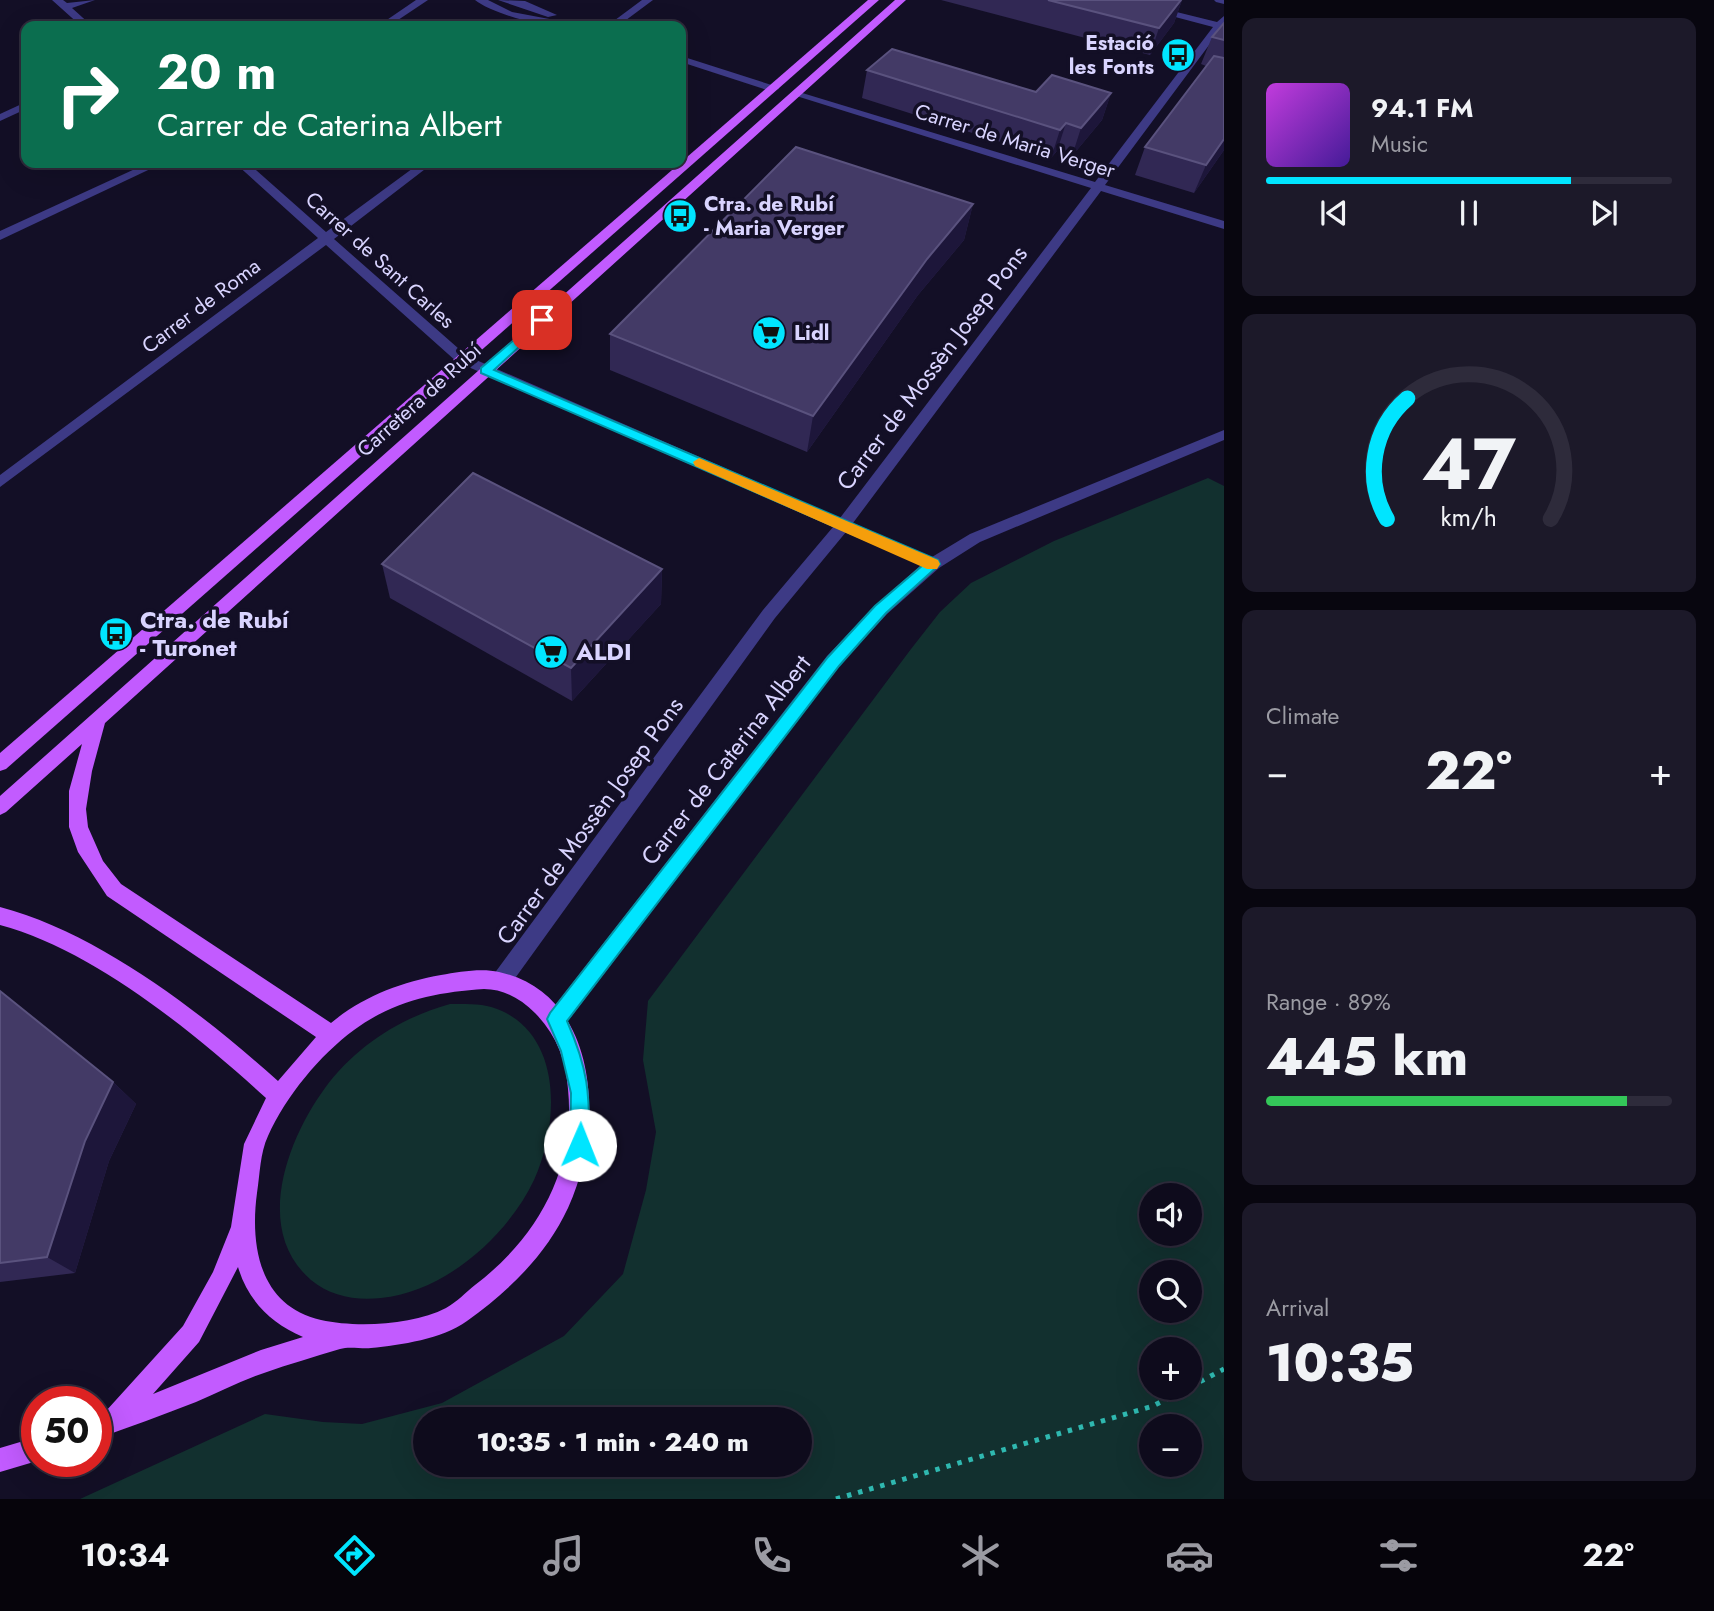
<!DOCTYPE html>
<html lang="en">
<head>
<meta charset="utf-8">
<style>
  :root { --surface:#0e0b1c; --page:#1c1929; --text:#f1f3f6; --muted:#9b9ba3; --line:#2e2b3b; --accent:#00e5ff }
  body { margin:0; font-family:Jost,sans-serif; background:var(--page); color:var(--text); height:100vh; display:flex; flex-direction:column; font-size:26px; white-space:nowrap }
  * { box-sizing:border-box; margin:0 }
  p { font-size:23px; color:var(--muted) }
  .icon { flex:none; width:38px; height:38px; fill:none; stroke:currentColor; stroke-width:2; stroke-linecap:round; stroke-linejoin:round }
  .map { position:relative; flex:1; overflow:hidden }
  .sheet { display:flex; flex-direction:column; gap:18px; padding:18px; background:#08060f; width:490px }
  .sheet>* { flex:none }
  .top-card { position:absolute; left:21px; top:21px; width:665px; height:147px; border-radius:14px; box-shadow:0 7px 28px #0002,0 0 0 2px var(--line); background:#0b6e4f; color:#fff; overflow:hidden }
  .buttons { position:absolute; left:1139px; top:1183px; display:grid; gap:14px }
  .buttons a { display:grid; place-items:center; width:63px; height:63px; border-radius:50%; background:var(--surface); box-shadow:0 7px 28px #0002,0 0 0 2px var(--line); font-size:35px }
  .speed { position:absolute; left:21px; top:1386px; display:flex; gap:14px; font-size:35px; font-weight:700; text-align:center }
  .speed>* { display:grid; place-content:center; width:91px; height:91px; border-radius:50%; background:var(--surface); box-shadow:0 7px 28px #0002,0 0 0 2px var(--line); line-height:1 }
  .speed .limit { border:10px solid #d22; background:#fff; color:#111 }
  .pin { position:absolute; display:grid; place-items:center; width:60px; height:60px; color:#fff; margin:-30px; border-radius:14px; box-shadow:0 4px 10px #0006 }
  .me { position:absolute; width:77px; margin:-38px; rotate:1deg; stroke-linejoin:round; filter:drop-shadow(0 0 5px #0008) }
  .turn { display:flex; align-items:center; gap:24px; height:147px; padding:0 21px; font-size:32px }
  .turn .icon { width:91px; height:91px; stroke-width:2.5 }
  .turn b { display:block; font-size:49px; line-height:60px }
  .big { font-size:52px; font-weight:800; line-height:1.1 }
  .sheet .card { flex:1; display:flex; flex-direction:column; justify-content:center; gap:10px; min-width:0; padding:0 24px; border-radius:14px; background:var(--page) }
  .sheet .dial { align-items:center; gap:0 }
  .dial svg { height:182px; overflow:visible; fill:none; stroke:var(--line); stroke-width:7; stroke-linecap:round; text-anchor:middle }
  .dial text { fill:var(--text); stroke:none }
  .song { display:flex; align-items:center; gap:21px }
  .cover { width:84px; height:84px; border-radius:10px; background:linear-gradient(135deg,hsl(290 70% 55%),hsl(260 70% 35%)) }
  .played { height:7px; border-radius:4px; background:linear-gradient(90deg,var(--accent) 75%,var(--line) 75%) }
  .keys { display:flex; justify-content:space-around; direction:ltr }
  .heat { display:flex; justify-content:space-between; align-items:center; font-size:38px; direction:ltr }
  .charge { height:10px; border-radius:5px; background:linear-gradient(90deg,#34c759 89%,var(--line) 0) }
  .trip { position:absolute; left:413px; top:1407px; width:399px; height:70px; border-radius:35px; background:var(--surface); box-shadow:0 7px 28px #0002,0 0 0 2px var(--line); font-weight:800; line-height:70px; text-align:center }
  .dock { display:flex; height:112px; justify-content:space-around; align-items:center; background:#06040b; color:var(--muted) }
  .dock .icon { width:49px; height:49px }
  .dock .current { color:var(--accent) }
  .dock b { font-size:32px; color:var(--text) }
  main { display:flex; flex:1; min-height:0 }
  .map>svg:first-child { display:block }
  .green { fill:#12302f; fill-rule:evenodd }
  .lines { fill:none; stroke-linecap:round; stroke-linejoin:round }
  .path { stroke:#2fb8b0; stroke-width:5; stroke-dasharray:4.5 7; stroke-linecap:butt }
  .minor { fill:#3d3a85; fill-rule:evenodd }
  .major { fill:#c25bff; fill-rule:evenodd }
  .wall { fill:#312854 }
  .shaded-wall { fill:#1d163a }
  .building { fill:#433a66; stroke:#5a527e; stroke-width:2 }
  .route { fill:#00e5ff; stroke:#0095a6; stroke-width:2 }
  .slow { fill:#f59e0b }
  .labels { text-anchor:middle; stroke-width:7; stroke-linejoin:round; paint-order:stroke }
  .far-poi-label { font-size:21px; font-weight:bold; fill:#d9d4ff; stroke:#130f26; text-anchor:start }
  .far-street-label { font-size:21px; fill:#d9d4ff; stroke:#130f26 }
  .street-label { font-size:24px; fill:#d9d4ff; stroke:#130f26 }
  .poi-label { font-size:24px; font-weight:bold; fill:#d9d4ff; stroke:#130f26; text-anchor:start }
</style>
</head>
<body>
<main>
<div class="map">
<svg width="1224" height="1499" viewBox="0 0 1224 1499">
  <rect width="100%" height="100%" fill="#130f26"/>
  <!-- green -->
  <g class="green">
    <path d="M 1208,478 L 1224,486 L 1224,1499 L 80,1499 L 265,1414 L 323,1422 L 362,1424 L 442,1403 L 564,1336 L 623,1274 L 646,1190 L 656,1132 L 643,1060 L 648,1001 L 911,649 L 940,612 L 971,583 L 1054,541 ZM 1152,1195 L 1190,1195 L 1190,1234 L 1152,1234 ZM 1152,1272 L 1190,1272 L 1190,1311 L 1152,1311 ZM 1152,1349 L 1190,1349 L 1190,1388 L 1152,1388 ZM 425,1419 L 800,1419 L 800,1465 L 425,1465 ZM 1152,1426 L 1190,1426 L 1190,1465 L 1152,1465 Z"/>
    <path d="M 450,1004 C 467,1004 486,1003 502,1011 C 564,1040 558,1127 534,1180 C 507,1237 444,1292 381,1298 C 356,1301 330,1296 311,1280 C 253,1230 287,1140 325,1088 C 356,1046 400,1018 450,1004 Z"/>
  </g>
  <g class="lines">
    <!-- path -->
    <g class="path">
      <polyline points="1190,1387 1224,1369"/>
      <polyline points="836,1499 1153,1406 1188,1388"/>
    </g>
    <!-- minor -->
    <g class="minor">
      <polygon points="52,0 63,0 67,3 95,0 72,8 92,26 81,26"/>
      <polygon points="416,0 428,0 389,26 378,26"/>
      <path d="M 475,0 L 488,0 L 512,12 L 576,24 C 558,33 492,14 475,0 Z"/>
      <polygon points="498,0 525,1 557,15 548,17"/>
      <polygon points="642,0 653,0 618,26 607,26"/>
      <polygon points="1111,0 1128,0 1217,22 1224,16 1224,30 1221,29 1105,185 1224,221 1224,229 1101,191 853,523 932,557 970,534 1224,430 1224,440 980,542 939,568 887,614 839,666 564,1026 557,1029 550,1026 547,1019 550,1012 827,656 875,606 921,565 846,532 775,618 508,988 501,990 494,988 491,981 494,974 763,610 833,527 457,362 326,245 0,487 0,475 318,238 235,163 248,163 326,232 420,163 433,163 334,239 467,356 840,518 1091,188 790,94 799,92 1095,182 1213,27"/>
      <polygon points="1214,0 1224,0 1224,4 1216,2"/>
      <polygon points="681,56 778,87 779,89 770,91 681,62"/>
      <polygon points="26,102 26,109 0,121 0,114"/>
      <polygon points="148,163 163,163 0,240 0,231"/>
    </g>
    <!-- major -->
    <g class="major">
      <polygon points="868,0 879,0 6,769 0,771 0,753"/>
      <path d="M 895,0 L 906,0 L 105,723 L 92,771 L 86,809 L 88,827 L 103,861 L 121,884 L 331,1023 C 362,997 401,982 441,975 C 459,972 481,968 499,972 C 602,995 604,1131 568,1208 C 546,1255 509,1291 467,1321 C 442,1339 401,1345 371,1348 C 361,1349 349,1346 340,1349 C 314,1357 289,1364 264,1373 C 240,1381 218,1393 196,1402 C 163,1415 129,1427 96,1439 L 96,1415 L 106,1411 L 183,1326 L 213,1272 L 231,1227 L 244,1144 L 266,1098 C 196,1034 92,949 0,925 L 0,907 C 99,933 202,1013 278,1081 L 316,1037 L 107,896 L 78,852 L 69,827 L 69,791 L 82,744 L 6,812 L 0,815 L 0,796 ZM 484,989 C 504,989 521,999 535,1013 C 556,1034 566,1060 568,1089 C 576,1169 538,1237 475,1285 C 466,1292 457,1302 446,1308 C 413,1325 357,1328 321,1320 C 259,1306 250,1245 257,1193 C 260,1174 260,1153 268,1136 C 286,1096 320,1055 354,1030 C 393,1001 437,992 484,989 ZM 238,1267 C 248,1301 271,1323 303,1337 L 261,1350 L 153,1394 L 199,1342 Z"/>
      <polygon points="37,1437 37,1461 0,1472 0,1448"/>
    </g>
  </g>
  <!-- wall -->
  <g class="wall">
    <polygon points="941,0 1182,0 1174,23 1150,55"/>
    <polygon points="1224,23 1224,150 1194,193 1135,175 1145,147 1206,66 1201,64 1212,37"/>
    <polygon points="867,70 1036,92 1111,93 1102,120 1072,156 1057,151 1051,158 862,98"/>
    <polygon points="973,204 964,240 918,295 807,452 610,370 610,334"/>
    <polygon points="382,564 662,569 661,604 572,701 390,598"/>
    <polygon points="0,991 113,1082 136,1104 109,1161 75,1273 0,1282"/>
  </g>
  <!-- shaded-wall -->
  <g class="shaded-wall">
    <polygon points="1181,0 1182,0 1174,23 1150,55 1159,28"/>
    <polygon points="1111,93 1102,120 1072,156 1081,128"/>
    <polygon points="1066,123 1057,151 1051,158 1060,130"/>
    <polygon points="1224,139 1224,150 1194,193 1206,165"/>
    <polygon points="973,204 964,240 918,295 807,452 813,416 927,259"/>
    <polygon points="662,569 661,604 572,701 571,668"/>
    <polygon points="113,1082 136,1104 109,1161 75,1273 47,1257 85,1141"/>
  </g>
  <!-- building -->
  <g class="building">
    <polygon points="1048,0 1181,0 1159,28"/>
    <polygon points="1224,23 1224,40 1212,37"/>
    <polygon points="892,49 1036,92 1052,75 1111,93 1081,128 1066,123 1060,130 867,70"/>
    <polygon points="1214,56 1224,58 1224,139 1206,165 1145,147"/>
    <polygon points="796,147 973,204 927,259 813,416 610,334"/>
    <polygon points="473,473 662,569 571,668 382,564"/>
    <polygon points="0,991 113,1082 85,1141 47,1257 0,1263"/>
  </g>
  <!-- route -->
  <path class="route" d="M 542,316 L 546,317 L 546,322 L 494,370 L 938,560 L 940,564 L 886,613 L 839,666 L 567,1021 C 588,1069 590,1093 589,1145 L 587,1152 L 580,1154 L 573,1152 L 570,1145 L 571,1093 L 561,1051 L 547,1019 L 550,1013 L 828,657 L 875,606 L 923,565 L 481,373 L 481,368 Z"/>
  <!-- slow -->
  <polygon class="slow" points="699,458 938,560 940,564 937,569 927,569 695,466 693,462"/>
  <!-- icons -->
  <defs>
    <g id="bus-disc" transform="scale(1.75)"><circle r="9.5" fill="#00e5ff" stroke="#130f26"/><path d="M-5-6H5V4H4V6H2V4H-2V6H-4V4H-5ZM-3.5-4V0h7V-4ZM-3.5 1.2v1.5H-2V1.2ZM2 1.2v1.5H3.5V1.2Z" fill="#111"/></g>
    <g id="supermarket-disc" transform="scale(1.75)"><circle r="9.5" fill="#00e5ff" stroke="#130f26"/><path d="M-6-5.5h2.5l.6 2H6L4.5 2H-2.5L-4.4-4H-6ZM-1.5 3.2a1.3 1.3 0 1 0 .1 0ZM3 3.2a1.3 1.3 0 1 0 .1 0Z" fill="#111"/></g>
  </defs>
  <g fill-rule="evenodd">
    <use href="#bus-disc" x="1178" y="55"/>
    <use href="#bus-disc" x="680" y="216"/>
    <use href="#supermarket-disc" x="769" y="333"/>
    <use href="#bus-disc" x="116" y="634"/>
    <use href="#supermarket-disc" x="551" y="652"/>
  </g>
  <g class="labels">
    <!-- far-poi labels -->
    <g class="far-poi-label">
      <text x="1154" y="50" text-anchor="end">Estació<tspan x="1154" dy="24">les Fonts</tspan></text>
      <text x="704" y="211">Ctra. de Rubí<tspan x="704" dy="24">- Maria Verger</tspan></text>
      <text x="794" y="340">Lidl</text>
    </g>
    <!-- far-street labels -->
    <g class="far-street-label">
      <text transform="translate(1015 141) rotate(17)" y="7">Carrer de Maria Verger</text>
      <text transform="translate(380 260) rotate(42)" y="7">Carrer de Sant Carles</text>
      <text transform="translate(201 306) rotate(-37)" y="7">Carrer de Roma</text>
      <text transform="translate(419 400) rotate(-42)" y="7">Carretera de Rubí</text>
    </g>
    <!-- street labels -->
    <g class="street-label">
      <text transform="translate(932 368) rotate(-53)" y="8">Carrer de Mossèn Josep Pons</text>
      <text transform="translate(726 760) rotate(-52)" y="8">Carrer de Caterina Albert</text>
      <text transform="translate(590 821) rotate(-54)" y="8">Carrer de Mossèn Josep Pons</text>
    </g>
    <!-- poi labels -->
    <g class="poi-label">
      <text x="140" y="628">Ctra. de Rubí<tspan x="140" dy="28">- Turonet</tspan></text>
      <text x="576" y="660">ALDI</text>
    </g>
  </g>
</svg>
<div class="buttons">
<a><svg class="icon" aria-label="sound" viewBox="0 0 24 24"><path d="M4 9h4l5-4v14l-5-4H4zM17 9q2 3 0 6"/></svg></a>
<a><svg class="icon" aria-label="search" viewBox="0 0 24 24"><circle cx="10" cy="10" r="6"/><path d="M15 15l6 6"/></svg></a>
<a>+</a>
<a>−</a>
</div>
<div class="speed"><div class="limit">50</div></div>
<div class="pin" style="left:542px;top:320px;background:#d93025"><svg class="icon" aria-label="arrive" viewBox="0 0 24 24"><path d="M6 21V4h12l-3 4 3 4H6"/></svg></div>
<svg class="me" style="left:580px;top:1145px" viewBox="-20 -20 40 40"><circle r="19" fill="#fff"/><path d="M0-13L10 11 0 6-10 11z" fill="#00e5ff"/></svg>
<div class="trip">10:35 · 1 min · 240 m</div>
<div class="top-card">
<div class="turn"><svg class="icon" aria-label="right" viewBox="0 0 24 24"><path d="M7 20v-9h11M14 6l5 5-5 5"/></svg><div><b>20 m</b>Carrer de Caterina Albert</div></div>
</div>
</div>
<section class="sheet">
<div class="card">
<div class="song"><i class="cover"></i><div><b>94.1 FM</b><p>Music</p></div></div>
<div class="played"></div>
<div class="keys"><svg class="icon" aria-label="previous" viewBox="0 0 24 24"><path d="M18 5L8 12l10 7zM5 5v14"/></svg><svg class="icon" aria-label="pause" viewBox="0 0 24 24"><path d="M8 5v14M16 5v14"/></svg><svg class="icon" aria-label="next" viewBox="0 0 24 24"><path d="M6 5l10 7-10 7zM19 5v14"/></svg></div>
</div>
<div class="card dial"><svg viewBox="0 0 100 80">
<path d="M14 69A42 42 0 1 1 86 69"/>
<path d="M14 69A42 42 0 0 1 23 16" stroke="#00e5ff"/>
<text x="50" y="56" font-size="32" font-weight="700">47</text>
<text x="50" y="72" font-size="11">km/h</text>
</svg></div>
<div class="card"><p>Climate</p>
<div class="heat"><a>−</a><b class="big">22°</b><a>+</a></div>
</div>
<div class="card"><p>Range · 89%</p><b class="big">445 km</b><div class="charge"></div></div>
<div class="card"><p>Arrival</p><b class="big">10:35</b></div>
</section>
</main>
<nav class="dock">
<b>10:34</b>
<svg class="icon current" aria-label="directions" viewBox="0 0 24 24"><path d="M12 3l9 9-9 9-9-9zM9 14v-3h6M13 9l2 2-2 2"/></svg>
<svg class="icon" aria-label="music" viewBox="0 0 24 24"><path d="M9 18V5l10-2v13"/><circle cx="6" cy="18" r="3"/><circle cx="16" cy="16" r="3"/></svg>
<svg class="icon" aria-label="phone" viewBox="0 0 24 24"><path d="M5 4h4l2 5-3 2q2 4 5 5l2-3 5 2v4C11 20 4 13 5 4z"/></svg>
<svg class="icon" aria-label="climate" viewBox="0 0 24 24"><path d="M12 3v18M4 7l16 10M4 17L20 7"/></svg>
<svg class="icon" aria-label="car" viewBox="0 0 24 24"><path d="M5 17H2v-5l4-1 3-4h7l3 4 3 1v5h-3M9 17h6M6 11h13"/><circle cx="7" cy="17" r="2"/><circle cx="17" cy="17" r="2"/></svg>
<svg class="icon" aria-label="filters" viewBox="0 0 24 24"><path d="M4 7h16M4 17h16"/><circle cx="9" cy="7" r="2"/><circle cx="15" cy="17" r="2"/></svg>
<b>22°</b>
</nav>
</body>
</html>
